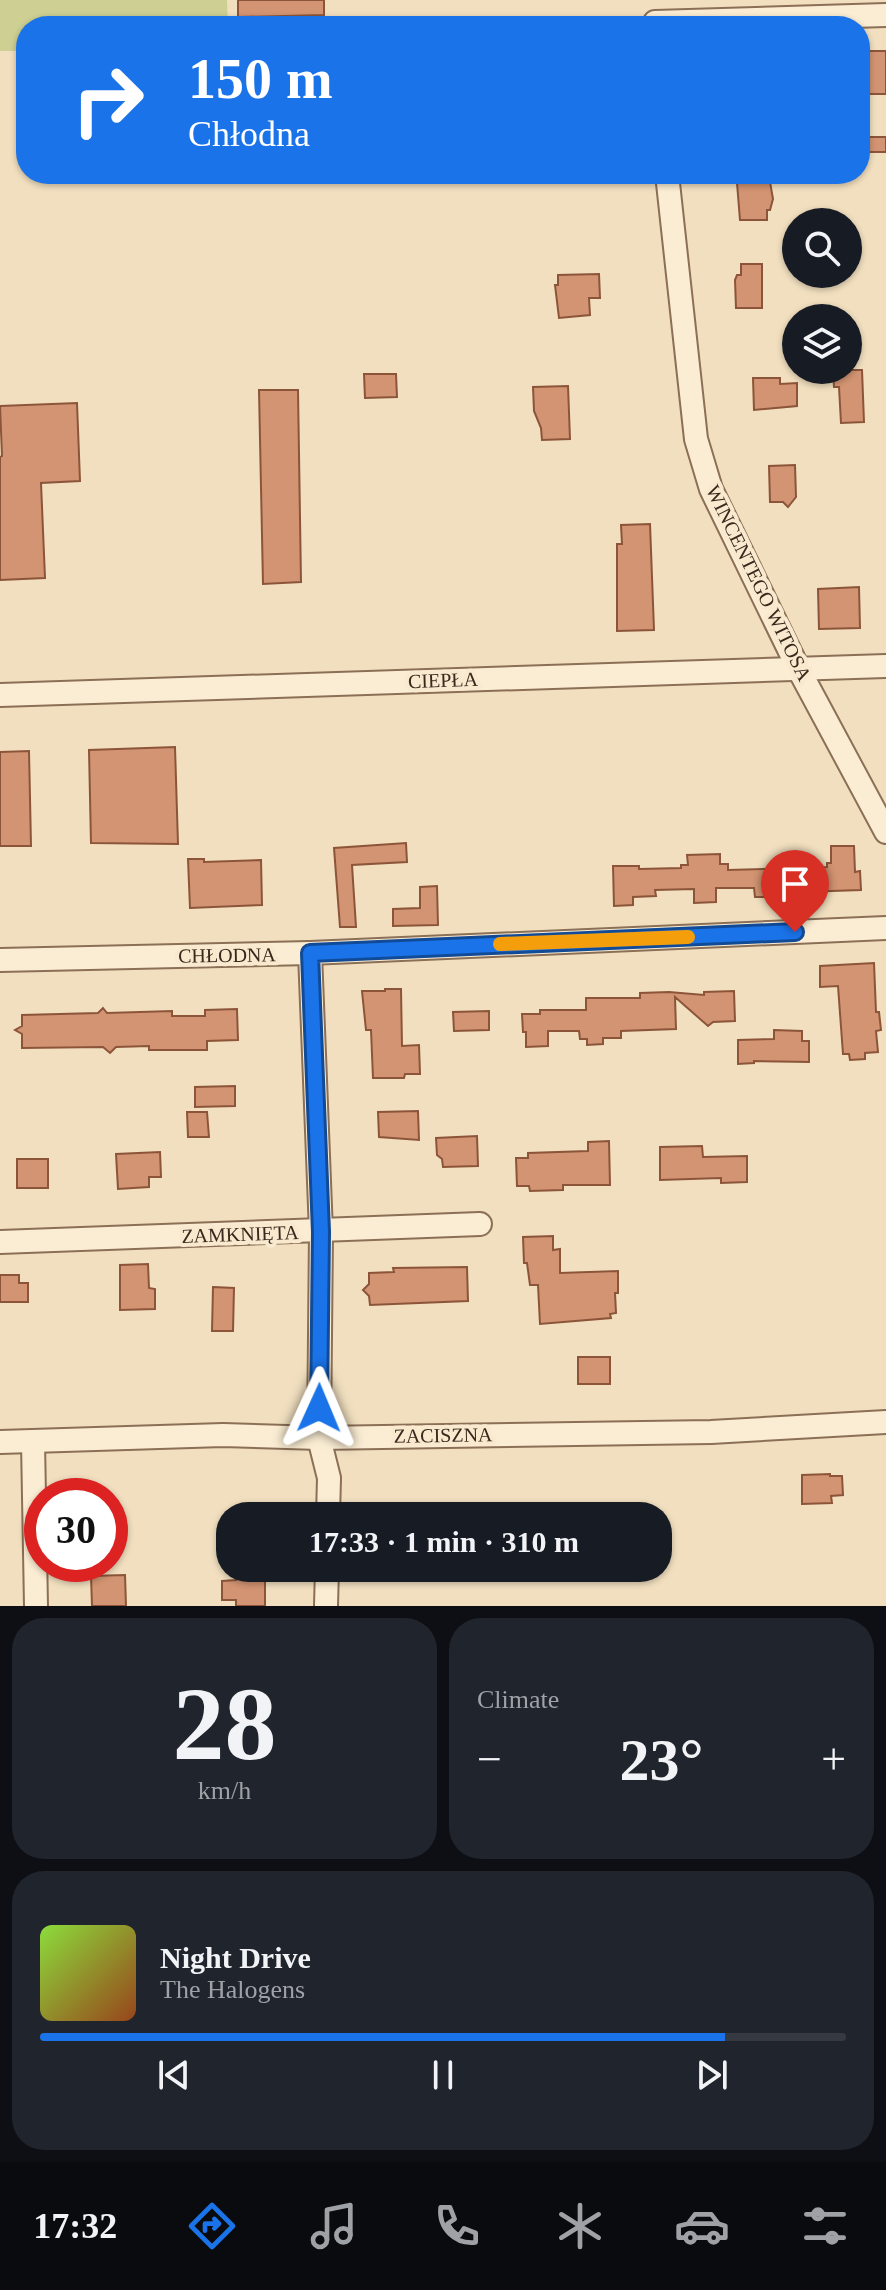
<!DOCTYPE html>
<html lang="en">
<head>
<meta charset="utf-8">
<style>
  :root { --surface:#171b24; --page:#20242c; --text:#f1f3f6; --muted:#9ea1a6; --line:#363941; --accent:#1a73e8 }
  body { margin:0; font-family:"Times New Roman",serif; background:var(--page); color:var(--text); height:100vh; display:flex; flex-direction:column; font-size:30px; white-space:nowrap }
  * { box-sizing:border-box; margin:0 }
  p { font-size:26px; color:var(--muted) }
  .icon { flex:none; width:44px; height:44px; fill:none; stroke:currentColor; stroke-width:2; stroke-linecap:round; stroke-linejoin:round }
  .map { position:relative; height:1606px; overflow:hidden }
  .sheet { display:flex; flex-direction:column; gap:12px; padding:12px; background:#0d0f14; flex:1 }
  .sheet>* { flex:none }
  .guide { position:absolute; left:16px; top:16px; width:854px; height:168px; border-radius:32px; box-shadow:0 2px 6px #0004; background:#1a73e8; color:#fff; overflow:hidden }
  .tools { position:absolute; left:782px; top:208px; display:grid; gap:16px }
  .tools a { display:grid; place-items:center; width:80px; height:80px; border-radius:50%; background:var(--surface); box-shadow:0 2px 6px #0004; font-size:40px }
  .speed { position:absolute; left:24px; top:1478px; display:flex; gap:16px; font-size:40px; font-weight:700; text-align:center }
  .speed>* { display:grid; place-content:center; width:104px; height:104px; border-radius:50%; background:var(--surface); box-shadow:0 2px 6px #0004; line-height:1 }
  .speed .limit { border:12px solid #d22; background:#fff; color:#111 }
  .pin { position:absolute; display:grid; place-items:center; width:68px; height:68px; color:#fff; margin:-82px -34px; border-radius:50% 50% 50% 0; rotate:-45deg; box-shadow:0 0 8px #0007 }
  .pin .icon { rotate:45deg }
  .me { position:absolute; width:88px; margin:-44px; rotate:1deg; stroke-linejoin:round; filter:drop-shadow(0 0 6px #0008) }
  .turn { display:flex; align-items:center; gap:28px; height:168px; padding:0 40px; font-size:36px }
  .turn .icon { width:104px; height:104px; stroke-width:2.5 }
  .turn b { display:block; font-size:56px; line-height:68px }
  .big { font-size:60px; font-weight:800; line-height:1.1 }
  .sheet .widget { flex:1; display:flex; flex-direction:column; justify-content:center; gap:12px; min-width:0; padding:0 28px; border-radius:32px; background:var(--page) }
  .sheet .dial { align-items:center; gap:0 }
  .dial b { font-size:104px; line-height:1 }
  .song { display:flex; align-items:center; gap:24px }
  .cover { width:96px; height:96px; border-radius:12px; background:linear-gradient(135deg,hsl(90 70% 55%),hsl(20 70% 35%)) }
  .played { height:8px; border-radius:4px; background:linear-gradient(90deg,var(--accent) 85%,var(--line) 85%) }
  .keys { display:flex; justify-content:space-around; direction:ltr }
  .heat { display:flex; justify-content:space-between; align-items:center; font-size:44px; direction:ltr }
  .sheet .tiles { flex:1; display:grid; gap:12px; grid-template-columns:1fr 1fr }
  .widget:last-child { grid-column:span 2 }
  .trip { position:absolute; left:216px; top:1502px; width:456px; height:80px; border-radius:32px; background:var(--surface); box-shadow:0 2px 6px #0004; font-weight:800; line-height:80px; text-align:center }
  .menu { display:flex; height:128px; justify-content:space-around; align-items:center; background:#090b0e; color:var(--muted) }
  .menu .icon { width:56px; height:56px }
  .menu .on { color:var(--accent) }
  .menu b { font-size:36px; color:var(--text) }
  .map>svg:first-child { display:block }
  .green { fill:#cdd092 }
  .building { fill:#d29472; stroke:#8c553a; stroke-width:2 }
  .lines { fill:none; stroke-linecap:round; stroke-linejoin:round }
  .minor-casing { stroke:#8b6f56; stroke-width:26 }
  .minor { stroke:#fbedd3; stroke-width:22 }
  .route-casing { stroke:#114b97; stroke-width:20 }
  .route { stroke:#1a73e8; stroke-width:14 }
  .slow { stroke:#f59e0b; stroke-width:14 }
  .labels { text-anchor:middle; stroke-width:8; stroke-linejoin:round; paint-order:stroke }
  .street-label { font-size:20px; fill:#39281c; stroke:#f8e9cf }
</style>
</head>
<body>
<div class="map">
<svg width="886" height="1606" viewBox="0 0 886 1606">
  <rect width="100%" height="100%" fill="#f1dfbf"/>
  <!-- green -->
  <polygon class="green" points="0,0 227,0 228,26 26,26 26,51 0,51"/>
  <!-- building -->
  <g class="building">
    <polygon points="238,0 324,0 324,15 238,17"/>
    <polygon points="865,51 886,51 886,94 866,94"/>
    <rect x="860" y="137" width="26" height="15"/>
    <polygon points="770,182 773,199 770,210 767,210 767,220 740,220 737,183"/>
    <polygon points="741,264 762,264 762,308 736,308 735,280 737,275 741,275"/>
    <polygon points="599,274 600,298 589,298 590,315 559,318 555,285 558,285 558,275"/>
    <polygon points="833,370 862,370 864,422 841,423 839,387 834,387"/>
    <polygon points="364,374 396,374 397,397 365,398"/>
    <polygon points="753,378 780,378 780,384 797,383 797,406 754,410"/>
    <polygon points="568,386 570,439 542,440 541,428 534,411 533,387"/>
    <polygon points="259,390 298,390 301,582 263,584"/>
    <polygon points="77,403 80,481 41,483 45,578 0,580 0,457 2,456 0,406"/>
    <polygon points="795,465 796,497 788,507 783,502 770,502 769,466"/>
    <polygon points="650,524 654,630 617,631 617,544 622,544 621,525"/>
    <polygon points="859,587 860,628 819,629 818,589"/>
    <polygon points="175,747 178,844 91,843 89,750"/>
    <polygon points="29,751 31,846 0,846 0,752"/>
    <polygon points="406,843 407,862 352,865 356,927 340,927 334,848"/>
    <polygon points="831,846 854,846 855,872 860,871 861,890 802,892 803,901 781,901 781,897 755,897 754,888 716,888 716,902 694,903 694,889 655,890 656,896 633,897 633,905 614,906 613,866 639,866 639,869 681,868 681,865 688,865 687,855 720,854 720,864 728,864 728,870 827,867 827,863 831,863"/>
    <polygon points="188,859 204,859 204,862 261,860 262,905 190,908"/>
    <polygon points="437,886 438,925 393,926 393,909 420,908 420,887"/>
    <polygon points="874,963 876,1012 879,1012 881,1030 876,1031 878,1052 865,1053 865,1059 850,1060 849,1054 843,1054 838,986 820,987 820,966"/>
    <polygon points="385,989 401,989 402,1046 419,1045 420,1074 405,1074 404,1078 373,1078 371,1030 366,1030 362,991 385,991"/>
    <polygon points="734,991 735,1021 713,1022 708,1026 675,997 676,1029 621,1031 621,1038 603,1038 603,1044 587,1045 587,1039 580,1039 579,1031 548,1031 548,1046 526,1047 526,1032 523,1032 522,1014 540,1014 540,1010 586,1010 586,998 640,998 640,993 669,992 704,995 704,992"/>
    <polygon points="103,1008 107,1013 172,1011 172,1016 205,1016 205,1010 237,1009 238,1040 207,1041 207,1050 149,1050 149,1046 116,1047 110,1053 103,1047 22,1048 22,1034 15,1030 22,1026 22,1015 98,1013"/>
    <polygon points="489,1011 489,1030 454,1031 453,1012"/>
    <polygon points="774,1030 802,1031 802,1041 809,1041 809,1062 754,1061 754,1063 738,1064 738,1040 774,1039"/>
    <polygon points="235,1086 235,1106 195,1107 195,1087"/>
    <polygon points="418,1111 419,1140 379,1137 378,1112"/>
    <polygon points="187,1112 207,1112 209,1137 188,1137"/>
    <polygon points="477,1136 478,1166 443,1167 442,1159 437,1155 436,1138"/>
    <polygon points="609,1141 610,1185 563,1185 563,1190 530,1191 529,1186 517,1186 516,1158 528,1158 528,1153 588,1151 588,1142"/>
    <polygon points="702,1146 703,1157 747,1156 747,1182 721,1183 721,1178 660,1180 660,1147"/>
    <polygon points="160,1152 161,1177 149,1177 149,1187 118,1189 116,1154"/>
    <rect x="17" y="1159" width="31" height="29"/>
    <polygon points="553,1236 553,1250 560,1249 560,1273 618,1271 618,1293 615,1293 616,1313 610,1314 611,1318 540,1324 538,1285 530,1285 527,1263 524,1263 523,1237"/>
    <polygon points="148,1264 149,1288 155,1289 155,1309 120,1310 120,1265"/>
    <polygon points="467,1267 468,1301 370,1305 369,1296 363,1290 369,1284 369,1273 394,1272 393,1268"/>
    <polygon points="0,1275 19,1275 19,1283 28,1283 28,1302 0,1302"/>
    <polygon points="213,1287 234,1288 233,1331 212,1331"/>
    <rect x="578" y="1357" width="32" height="27"/>
    <polygon points="830,1474 830,1476 842,1476 843,1495 831,1496 832,1503 802,1504 802,1475"/>
    <polygon points="125,1575 126,1606 92,1606 91,1576"/>
    <polygon points="235,1577 265,1577 265,1606 236,1606 236,1600 222,1600 222,1581 236,1580"/>
  </g>
  <g class="lines">
    <!-- minor casing -->
    <g class="minor-casing">
      <g id="minor">
        <polyline points="655,22 886,15"/>
        <polyline points="667,174 696,439 711,489 798,668 886,832"/>
        <polyline points="0,695 886,666"/>
        <polyline points="310,953 321,1232 319,1438 329,1478 328,1516"/>
        <polyline points="0,960 310,953 886,928"/>
        <polyline points="0,1242 480,1224"/>
        <polyline points="0,1442 223,1435 319,1438 711,1432 886,1422"/>
        <polyline points="33,1442 36,1606"/>
        <polyline points="326,1606 327,1568"/>
      </g>
    </g>
    <!-- minor -->
    <use href="#minor" class="minor"/>
  </g>
  <g class="lines">
    <!-- route casing -->
    <g class="route-casing">
      <polyline id="route" points="319,1408 321,1232 310,953 795,932"/>
    </g>
    <!-- route -->
    <use href="#route" class="route"/>
    <!-- slow -->
    <polyline class="slow" points="500,944 688,937"/>
  </g>
  <g class="labels">
    <!-- street labels -->
    <g class="street-label">
      <text transform="translate(759 583) rotate(64)" y="7">WINCENTEGO WITOSA</text>
      <text transform="translate(443 680) rotate(-2)" y="7">CIEPŁA</text>
      <text transform="translate(227 955) rotate(-1)" y="7">CHŁODNA</text>
      <text transform="translate(240 1234) rotate(-2)" y="7">ZAMKNIĘTA</text>
      <text transform="translate(443 1435) rotate(-1)" y="7">ZACISZNA</text>
    </g>
  </g>
</svg>
<div class="tools">
<a><svg class="icon" aria-label="search" viewBox="0 0 24 24"><circle cx="10" cy="10" r="6"/><path d="M15 15l6 6"/></svg></a>
<a><svg class="icon" aria-label="layers" viewBox="0 0 24 24"><path d="M12 4l9 5-9 5-9-5zM3 14l9 5 9-5"/></svg></a>
</div>
<div class="speed"><div class="limit">30</div></div>
<div class="pin" style="left:795px;top:932px;background:#d93025"><svg class="icon" aria-label="arrive" viewBox="0 0 24 24"><path d="M6 21V4h12l-3 4 3 4H6"/></svg></div>
<svg class="me" style="left:319px;top:1408px" viewBox="-20 -20 40 40"><path d="M0-17L14 15 0 8-14 15z" fill="#1a73e8" stroke="#fff" stroke-width="4"/></svg>
<div class="trip">17:33 · 1 min · 310 m</div>
<div class="guide">
<div class="turn"><svg class="icon" aria-label="right" viewBox="0 0 24 24"><path d="M7 20v-9h11M14 6l5 5-5 5"/></svg><div><b>150 m</b>Chłodna</div></div>
</div>
</div>
<section class="sheet">
<div class="tiles">
<div class="widget dial"><b>28</b><p>km/h</p></div>
<div class="widget"><p>Climate</p>
<div class="heat"><a>−</a><b class="big">23°</b><a>+</a></div>
</div>
<div class="widget">
<div class="song"><i class="cover"></i><div><b>Night Drive</b><p>The Halogens</p></div></div>
<div class="played"></div>
<div class="keys"><svg class="icon" aria-label="previous" viewBox="0 0 24 24"><path d="M18 5L8 12l10 7zM5 5v14"/></svg><svg class="icon" aria-label="pause" viewBox="0 0 24 24"><path d="M8 5v14M16 5v14"/></svg><svg class="icon" aria-label="next" viewBox="0 0 24 24"><path d="M6 5l10 7-10 7zM19 5v14"/></svg></div>
</div>
</div>
</section>
<nav class="menu">
<b>17:32</b>
<svg class="icon on" aria-label="directions" viewBox="0 0 24 24"><path d="M12 3l9 9-9 9-9-9zM9 14v-3h6M13 9l2 2-2 2"/></svg>
<svg class="icon" aria-label="music" viewBox="0 0 24 24"><path d="M9 18V5l10-2v13"/><circle cx="6" cy="18" r="3"/><circle cx="16" cy="16" r="3"/></svg>
<svg class="icon" aria-label="phone" viewBox="0 0 24 24"><path d="M5 4h4l2 5-3 2q2 4 5 5l2-3 5 2v4C11 20 4 13 5 4z"/></svg>
<svg class="icon" aria-label="climate" viewBox="0 0 24 24"><path d="M12 3v18M4 7l16 10M4 17L20 7"/></svg>
<svg class="icon" aria-label="car" viewBox="0 0 24 24"><path d="M5 17H2v-5l4-1 3-4h7l3 4 3 1v5h-3M9 17h6M6 11h13"/><circle cx="7" cy="17" r="2"/><circle cx="17" cy="17" r="2"/></svg>
<svg class="icon" aria-label="filters" viewBox="0 0 24 24"><path d="M4 7h16M4 17h16"/><circle cx="9" cy="7" r="2"/><circle cx="15" cy="17" r="2"/></svg>
</nav>
</body>
</html>
